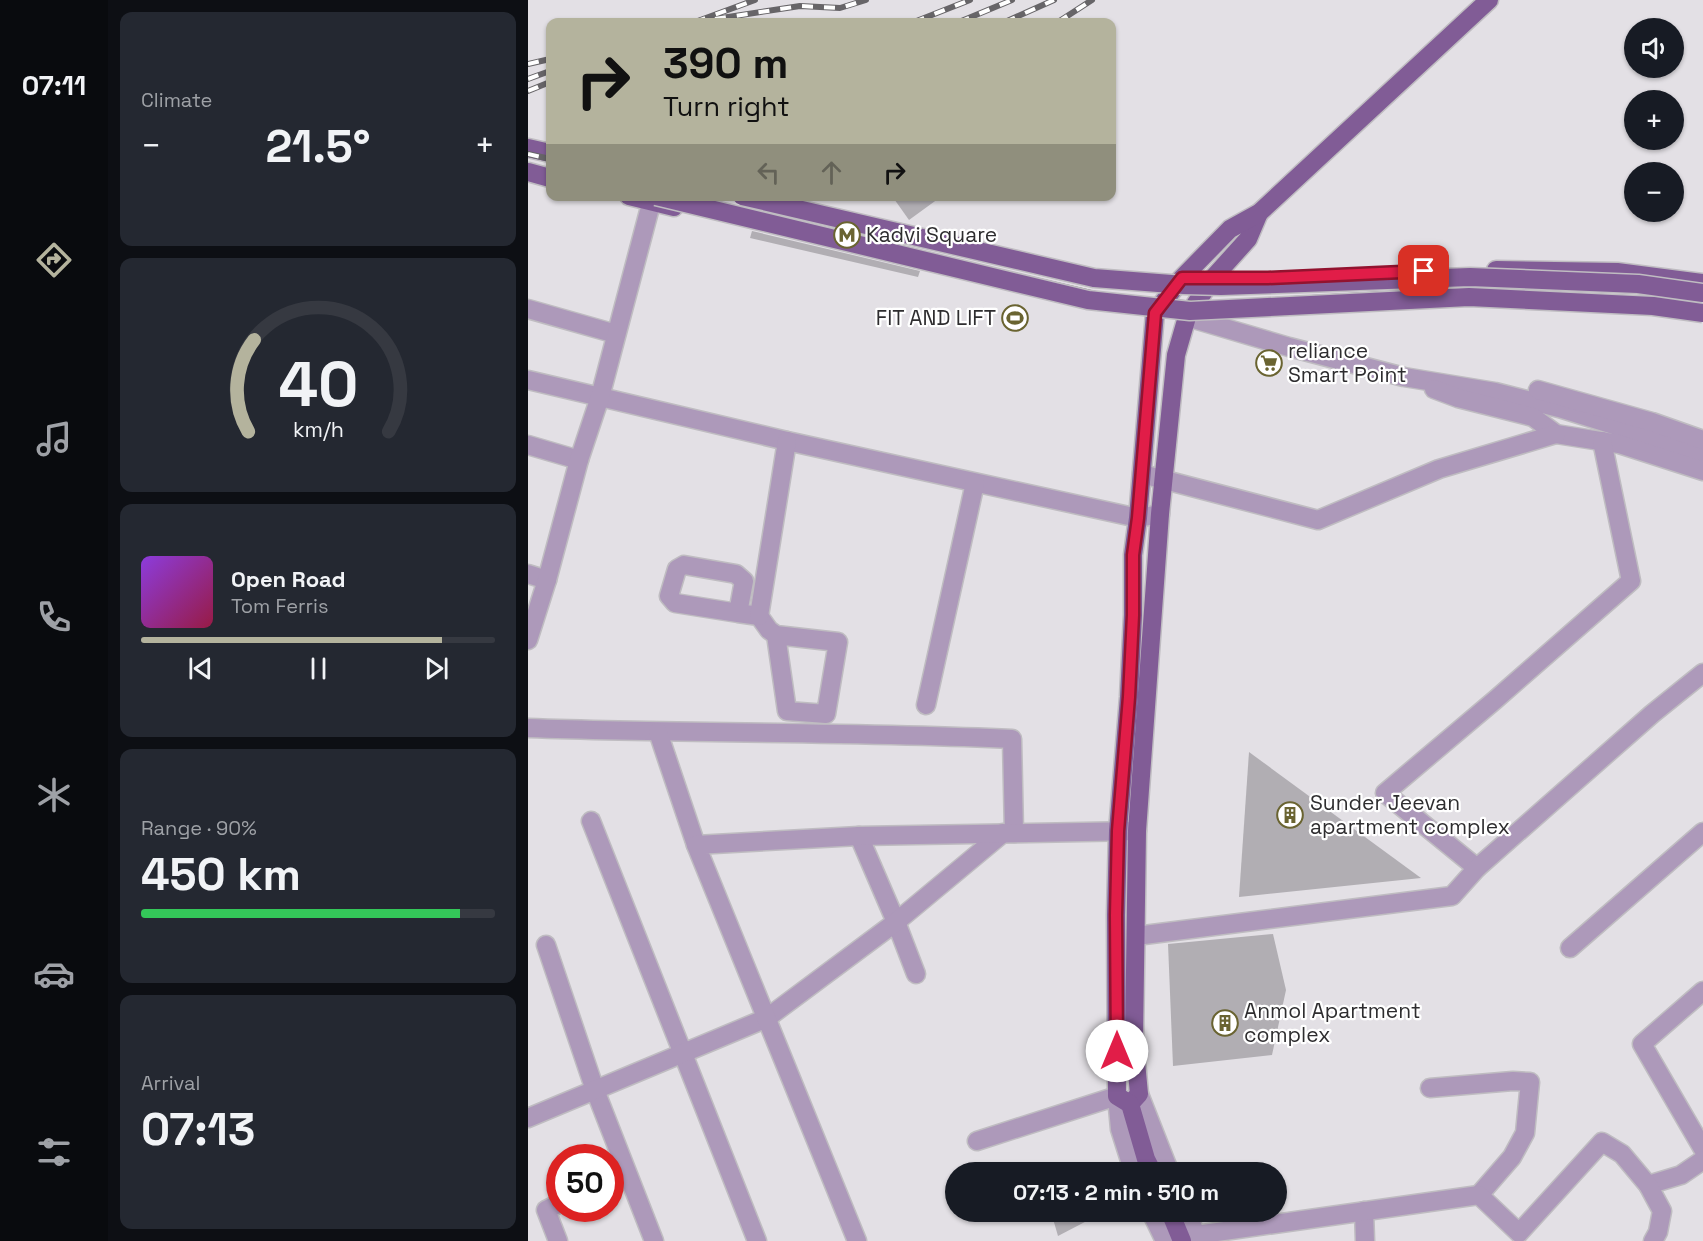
<!DOCTYPE html>
<html lang="en">
<head>
<meta charset="utf-8">
<style>
  :root { --surface:#171b24; --page:#242831; --text:#f1f3f6; --muted:#9ea1a6; --line:#363941; --accent:#b4b39d }
  body { margin:0; font-family:"Space Grotesk",sans-serif; background:var(--page); color:var(--text); height:100vh; display:flex; flex-direction:column; font-size:22px; white-space:nowrap }
  * { box-sizing:border-box; margin:0 }
  p { font-size:20px; color:var(--muted) }
  .icon { flex:none; width:33px; height:33px; fill:none; stroke:currentColor; stroke-width:2; stroke-linecap:round; stroke-linejoin:round }
  .map { position:relative; flex:1; overflow:hidden }
  .side { display:flex; flex-direction:column; gap:12px; padding:12px; background:#0d0f14; width:420px }
  .side>* { flex:none }
  .hud { position:absolute; left:18px; top:18px; width:570px; height:183px; border-radius:12px; box-shadow:0 2px 4px #0004; background:#b4b39d; color:#111; overflow:hidden }
  .tools { position:absolute; left:1096px; top:18px; display:grid; gap:12px }
  .tools a { display:grid; place-items:center; width:60px; height:60px; border-radius:50%; background:var(--surface); box-shadow:0 2px 4px #0004; font-size:30px }
  .speed { position:absolute; left:18px; top:1144px; display:flex; gap:12px; font-size:30px; font-weight:700; text-align:center }
  .speed>* { display:grid; place-content:center; width:78px; height:78px; border-radius:50%; background:var(--surface); box-shadow:0 2px 4px #0004; line-height:1 }
  .speed .limit { border:9px solid #d22; background:#fff; color:#111 }
  .pin { position:absolute; display:grid; place-items:center; width:51px; height:51px; color:#fff; margin:-26px; border-radius:12px; box-shadow:0 3px 9px #0006 }
  .me { position:absolute; width:66px; margin:-33px; rotate:0deg; stroke-linejoin:round; filter:drop-shadow(0 0 4px #0008) }
  .turn { display:flex; align-items:center; gap:21px; height:126px; padding:0 18px; font-size:27px }
  .turn .icon { width:78px; height:78px; stroke-width:2.5 }
  .turn b { display:block; font-size:42px; line-height:51px }
  .lanes { display:flex; align-items:center; height:57px; padding:0 18px; background:#0003; justify-content:center; gap:30px; direction:ltr }
  .lanes .off { opacity:.35 }
  .big { font-size:45px; font-weight:700; line-height:1.1 }
  .side .widget { flex:1; display:flex; flex-direction:column; justify-content:center; gap:9px; min-width:0; padding:0 21px; border-radius:12px; background:var(--page) }
  .side .dial { align-items:center; gap:0 }
  .dial svg { height:156px; overflow:visible; fill:none; stroke:var(--line); stroke-width:7; stroke-linecap:round; text-anchor:middle }
  .dial text { fill:var(--text); stroke:none }
  .song { display:flex; align-items:center; gap:18px }
  .cover { width:72px; height:72px; border-radius:9px; background:linear-gradient(135deg,hsl(270 70% 55%),hsl(340 70% 35%)) }
  .played { height:6px; border-radius:3px; background:linear-gradient(90deg,var(--accent) 85%,var(--line) 85%) }
  .keys { display:flex; justify-content:space-around; direction:ltr }
  .heat { display:flex; justify-content:space-between; align-items:center; font-size:33px; direction:ltr }
  .charge { height:9px; border-radius:4px; background:linear-gradient(90deg,#34c759 90%,var(--line) 0) }
  .trip { position:absolute; left:417px; top:1162px; width:342px; height:60px; border-radius:30px; background:var(--surface); box-shadow:0 2px 4px #0004; font-weight:700; line-height:60px; text-align:center }
  main { display:flex; flex:1; min-height:0 }
  .tabs { display:flex; flex-direction:column; width:108px; justify-content:space-around; align-items:center; background:#090b0e; color:var(--muted) }
  .tabs .icon { width:42px; height:42px }
  .tabs .current { color:var(--accent) }
  .tabs b { font-size:27px; color:var(--text) }
  .map>svg:first-child { display:block }
  .building { fill:#b1aeb3 }
  .lines { fill:none; stroke-linecap:round; stroke-linejoin:round }
  .minor-casing { stroke:#bfbcc1; stroke-width:21 }
  .major-casing { stroke:#bfbcc1; stroke-width:21 }
  .minor { stroke:#ad99ba; stroke-width:18 }
  .major { stroke:#815c96; stroke-width:18 }
  .rail-casing { stroke:#676568; stroke-width:6 }
  .rail { stroke:#fff; stroke-width:4; stroke-dasharray:11; stroke-linecap:butt }
  .major-bridge-casing { stroke:#bfbcc1; stroke-width:21; stroke-linecap:butt }
  .major-bridge { stroke:#815c96; stroke-width:18 }
  .route-casing { stroke:#92132f; stroke-width:15 }
  .route { stroke:#e11d48; stroke-width:10 }
  .labels { text-anchor:middle; stroke-width:4.5; stroke-linejoin:round; paint-order:stroke }
  .poi-label { font-size:21px; fill:#2e2d2f; stroke:#fff; text-anchor:start }
</style>
</head>
<body>
<main>
<nav class="tabs">
<b>07:11</b>
<svg class="icon current" aria-label="directions" viewBox="0 0 24 24"><path d="M12 3l9 9-9 9-9-9zM9 14v-3h6M13 9l2 2-2 2"/></svg>
<svg class="icon" aria-label="music" viewBox="0 0 24 24"><path d="M9 18V5l10-2v13"/><circle cx="6" cy="18" r="3"/><circle cx="16" cy="16" r="3"/></svg>
<svg class="icon" aria-label="phone" viewBox="0 0 24 24"><path d="M5 4h4l2 5-3 2q2 4 5 5l2-3 5 2v4C11 20 4 13 5 4z"/></svg>
<svg class="icon" aria-label="climate" viewBox="0 0 24 24"><path d="M12 3v18M4 7l16 10M4 17L20 7"/></svg>
<svg class="icon" aria-label="car" viewBox="0 0 24 24"><path d="M5 17H2v-5l4-1 3-4h7l3 4 3 1v5h-3M9 17h6M6 11h13"/><circle cx="7" cy="17" r="2"/><circle cx="17" cy="17" r="2"/></svg>
<svg class="icon" aria-label="filters" viewBox="0 0 24 24"><path d="M4 7h16M4 17h16"/><circle cx="9" cy="7" r="2"/><circle cx="15" cy="17" r="2"/></svg>
</nav>
<section class="side">
<div class="widget"><p>Climate</p>
<div class="heat"><a>−</a><b class="big">21.5°</b><a>+</a></div>
</div>
<div class="widget dial"><svg viewBox="0 0 100 80">
<path d="M14 69A42 42 0 1 1 86 69"/>
<path d="M14 69A42 42 0 0 1 17 22" stroke="#b4b39d"/>
<text x="50" y="56" font-size="32" font-weight="700">40</text>
<text x="50" y="72" font-size="11">km/h</text>
</svg></div>
<div class="widget">
<div class="song"><i class="cover"></i><div><b>Open Road</b><p>Tom Ferris</p></div></div>
<div class="played"></div>
<div class="keys"><svg class="icon" aria-label="previous" viewBox="0 0 24 24"><path d="M18 5L8 12l10 7zM5 5v14"/></svg><svg class="icon" aria-label="pause" viewBox="0 0 24 24"><path d="M8 5v14M16 5v14"/></svg><svg class="icon" aria-label="next" viewBox="0 0 24 24"><path d="M6 5l10 7-10 7zM19 5v14"/></svg></div>
</div>
<div class="widget"><p>Range · 90%</p><b class="big">450 km</b><div class="charge"></div></div>
<div class="widget"><p>Arrival</p><b class="big">07:13</b></div>
</section>
<div class="map">
<svg width="1175" height="1241" viewBox="0 0 1175 1241">
  <rect width="100%" height="100%" fill="#e3e0e5"/>
  <!-- building -->
  <g class="building">
    <polygon points="364,196 414,196 381,220"/>
    <polygon points="224,231 392,271 390,277 222,238"/>
    <polygon points="721,752 893,878 711,897"/>
    <polygon points="745,934 758,990 744,1055 645,1066 640,944"/>
    <polygon points="523,1212 576,1212 530,1236"/>
  </g>
  <g class="lines">
    <!-- minor casing -->
    <g class="minor-casing">
      <g id="minor">
        <polyline points="0,309 88,334"/>
        <polyline points="659,317 761,347 876,377 967,392 1031,408 1175,453"/>
        <polyline points="0,380 259,441 610,518 632,514"/>
        <polyline points="906,389 930,398 1005,417 1028,434 1091,444 1175,471"/>
        <polyline points="1010,390 1124,422 1175,440"/>
        <polyline points="0,445 51,460"/>
        <polyline points="614,474 790,520 911,469 1028,434"/>
        <polyline points="0,574 19,580"/>
        <polyline points="210,613 147,603 141,596 149,569 156,565 208,574 216,581 210,613 231,616 241,630 248,635 310,642 298,714 259,711 248,635"/>
        <polyline points="231,616 259,441"/>
        <polyline points="0,640 19,580 51,460 72,397 125,196"/>
        <polyline points="398,705 447,483"/>
        <path d="M 0,728 C 161,734 323,731 484,739 L 486,833"/>
        <polyline points="130,732 168,845"/>
        <polyline points="63,821 229,1241"/>
        <polyline points="331,836 368,922 388,974"/>
        <polyline points="949,868 857,793 967,700 1103,581 1074,441"/>
        <polyline points="608,936 924,896 949,868 1124,714 1175,673"/>
        <polyline points="18,945 67,1090 126,1241"/>
        <polyline points="1042,948 1175,832"/>
        <polyline points="1175,991 1114,1044 1175,1149"/>
        <polyline points="902,1088 985,1081 1002,1082 997,1133 984,1157 951,1195"/>
        <polyline points="611,1094 642,1173"/>
        <polyline points="0,1118 239,1018 368,922 475,833"/>
        <polyline points="449,1141 589,1096 592,1129 606,1173"/>
        <polyline points="1120,1185 1153,1175 1175,1160"/>
        <polyline points="836,1211 837,1241"/>
        <polyline points="623,1212 637,1241"/>
        <polyline points="658,1212 671,1241"/>
        <polyline points="668,1235 951,1195 991,1233 1074,1142 1094,1154 1120,1185 1134,1211 1130,1232 1125,1241"/>
        <polyline points="30,1241 18,1210 32,1203"/>
        <polyline points="329,1241 168,845 331,836 609,831"/>
      </g>
    </g>
    <!-- major casing -->
    <g class="major-casing">
      <g id="major">
        <polyline points="0,148 22,153"/>
        <polyline points="0,172 22,178"/>
        <polyline points="101,196 146,207"/>
        <polyline points="968,270 1089,272 1175,283"/>
        <polyline points="602,1104 611,1094 606,1040 609,831 632,514 648,355 659,317 684,279 720,239 731,213"/>
        <polyline points="625,1173 618,1159 602,1104 589,1096 588,915 590,831 601,697 605,615 605,555 610,518 627,313 654,278 702,229 731,213 961,0"/>
        <polyline points="642,1212 654,1241"/>
      </g>
    </g>
    <!-- minor -->
    <use href="#minor" class="minor"/>
    <!-- major -->
    <use href="#major" class="major"/>
    <!-- rail casing -->
    <g class="rail-casing">
      <g id="rail">
        <polyline points="187,19 272,6 312,8 338,0"/>
        <polyline points="167,22 227,0"/>
        <polyline points="386,22 442,0"/>
        <polyline points="431,22 484,0"/>
        <polyline points="477,22 526,0"/>
        <polyline points="530,22 564,0"/>
        <polyline points="0,64 22,59"/>
        <polyline points="0,79 22,71"/>
        <polyline points="0,91 22,82"/>
        <polyline points="0,154 22,159"/>
        <polyline points="144,196 589,299 675,304 893,292 992,292 1175,306"/>
      </g>
    </g>
    <!-- rail -->
    <use href="#rail" class="rail"/>
    <!-- major-bridge casing -->
    <g class="major-bridge-casing">
      <g id="major-bridge">
        <polyline points="128,196 560,300 662,311 941,297 1125,306 1175,313"/>
        <polyline points="214,196 566,278 656,285 693,286 942,277 1110,284 1175,293"/>
      </g>
    </g>
    <!-- major-bridge -->
    <use href="#major-bridge" class="major-bridge"/>
  </g>
  <g class="lines">
    <!-- route casing -->
    <g class="route-casing">
      <polyline id="route" points="589,1051 588,915 590,831 601,697 605,615 605,555 610,518 627,313 654,278 740,278 896,271"/>
    </g>
    <!-- route -->
    <use href="#route" class="route"/>
  </g>
  <!-- icons -->
  <defs>
    <g id="metro-ring" transform="scale(1.35)"><circle r="9.5" fill="#fff" stroke="#6a6431" stroke-width="1.5"/><path d="M-5.5 5V-5H-3L0 0L3-5H5.5V5H3V-.5L0 4L-3-.5V5Z" fill="#6a6431"/></g>
    <g id="stadium-ring" transform="scale(1.35)"><circle r="9.5" fill="#fff" stroke="#6a6431" stroke-width="1.5"/><path d="M0-5a6.5 5 0 1 0 0 10a6.5 5 0 1 0 0-10ZM-3.5-1.8h7v3.6h-7Z" fill="#6a6431"/></g>
    <g id="supermarket-ring" transform="scale(1.35)"><circle r="9.5" fill="#fff" stroke="#6a6431" stroke-width="1.5"/><path d="M-6-5.5h2.5l.6 2H6L4.5 2H-2.5L-4.4-4H-6ZM-1.5 3.2a1.3 1.3 0 1 0 .1 0ZM3 3.2a1.3 1.3 0 1 0 .1 0Z" fill="#6a6431"/></g>
    <g id="building-ring" transform="scale(1.35)"><circle r="9.5" fill="#fff" stroke="#6a6431" stroke-width="1.5"/><path d="M-4-6H4V6H1V3H-1V6H-4ZM-2.5-4.3h1.7v1.8h-1.7ZM.8-4.3h1.7v1.8H.8ZM-2.5-1h1.7V.8h-1.7ZM.8-1h1.7V.8H.8Z" fill="#6a6431"/></g>
  </defs>
  <g fill-rule="evenodd">
    <use href="#metro-ring" x="319" y="235"/>
    <use href="#stadium-ring" x="487" y="318"/>
    <use href="#supermarket-ring" x="741" y="363"/>
    <use href="#building-ring" x="762" y="815"/>
    <use href="#building-ring" x="697" y="1023"/>
  </g>
  <g class="labels">
    <!-- poi labels -->
    <g class="poi-label">
      <text x="338" y="242">Kadvi Square</text>
      <text x="468" y="325" text-anchor="end">FIT AND LIFT</text>
      <text x="760" y="358">reliance<tspan x="760" dy="24">Smart Point</tspan></text>
      <text x="782" y="810">Sunder Jeevan<tspan x="782" dy="24">apartment complex</tspan></text>
      <text x="716" y="1018">Anmol Apartment<tspan x="716" dy="24">complex</tspan></text>
    </g>
  </g>
</svg>
<div class="tools">
<a><svg class="icon" aria-label="sound" viewBox="0 0 24 24"><path d="M4 9h4l5-4v14l-5-4H4zM17 9q2 3 0 6"/></svg></a>
<a>+</a>
<a>−</a>
</div>
<div class="speed"><div class="limit">50</div></div>
<div class="pin" style="left:896px;top:271px;background:#d93025"><svg class="icon" aria-label="arrive" viewBox="0 0 24 24"><path d="M6 21V4h12l-3 4 3 4H6"/></svg></div>
<svg class="me" style="left:589px;top:1051px" viewBox="-20 -20 40 40"><circle r="19" fill="#fff"/><path d="M0-13L10 11 0 6-10 11z" fill="#e11d48"/></svg>
<div class="trip">07:13 · 2 min · 510 m</div>
<div class="hud">
<div class="turn"><svg class="icon" aria-label="right" viewBox="0 0 24 24"><path d="M7 20v-9h11M14 6l5 5-5 5"/></svg><div><b>390 m</b>Turn right</div></div>
<div class="lanes"><svg class="icon off" aria-label="left" viewBox="0 0 24 24"><path d="M17 20v-9H6M10 6l-5 5 5 5"/></svg><svg class="icon off" aria-label="ahead" viewBox="0 0 24 24"><path d="M12 20V5M6 11l6-6 6 6"/></svg><svg class="icon" aria-label="right" viewBox="0 0 24 24"><path d="M7 20v-9h11M14 6l5 5-5 5"/></svg></div>
</div>
</div>
</main>
</body>
</html>
